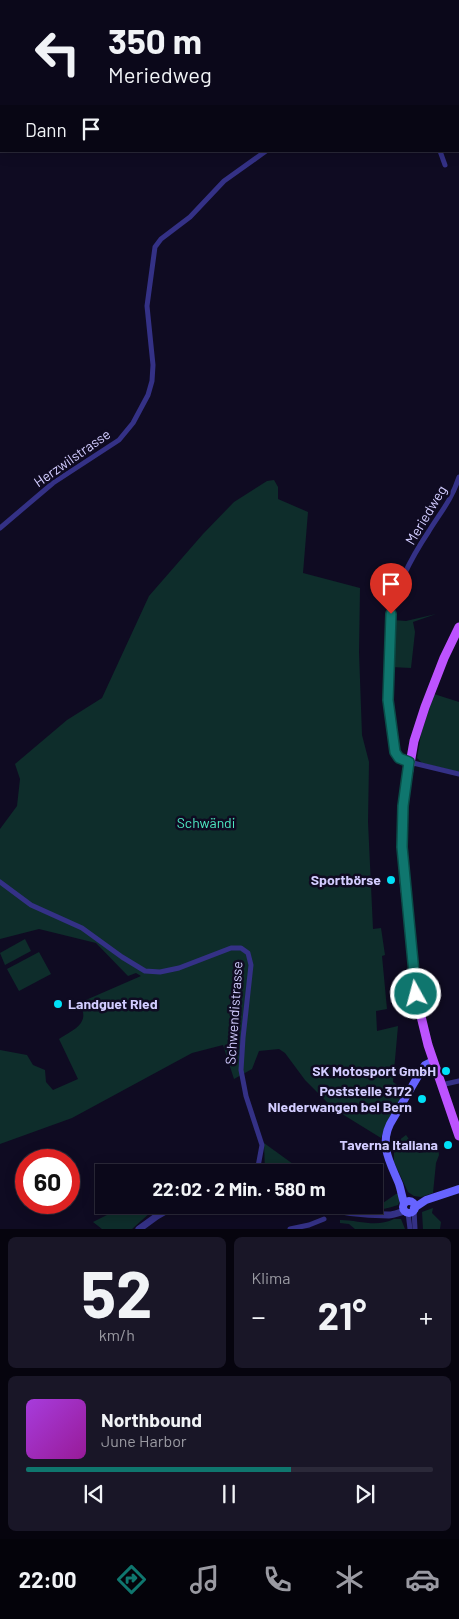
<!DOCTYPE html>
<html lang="de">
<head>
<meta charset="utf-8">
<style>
  :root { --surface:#0b081a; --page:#191627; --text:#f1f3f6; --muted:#9a9aa2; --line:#2b2939; --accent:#0f766e }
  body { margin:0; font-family:Barlow,sans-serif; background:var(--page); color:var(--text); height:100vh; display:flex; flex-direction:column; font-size:19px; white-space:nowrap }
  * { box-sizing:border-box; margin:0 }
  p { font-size:16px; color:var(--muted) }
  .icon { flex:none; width:28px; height:28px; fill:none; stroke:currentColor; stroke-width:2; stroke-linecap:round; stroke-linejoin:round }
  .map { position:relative; height:1229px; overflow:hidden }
  .details { display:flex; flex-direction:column; gap:8px; padding:8px; background:#06040e; flex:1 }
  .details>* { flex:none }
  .top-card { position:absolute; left:0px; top:0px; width:460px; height:152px; box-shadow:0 2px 12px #0003,0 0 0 1px var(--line); background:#0b081a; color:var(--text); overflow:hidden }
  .speed { position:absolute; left:15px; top:1149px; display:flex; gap:10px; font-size:25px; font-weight:700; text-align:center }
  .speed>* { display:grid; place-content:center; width:65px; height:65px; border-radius:50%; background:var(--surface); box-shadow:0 2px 12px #0003,0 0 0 1px var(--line); line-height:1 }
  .speed .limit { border:8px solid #d22; background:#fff; color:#111 }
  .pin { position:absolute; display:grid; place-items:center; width:42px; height:42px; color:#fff; margin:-51px -21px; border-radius:50% 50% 50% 0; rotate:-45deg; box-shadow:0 0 5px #0007 }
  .pin .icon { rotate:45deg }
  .me { position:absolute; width:55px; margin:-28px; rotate:353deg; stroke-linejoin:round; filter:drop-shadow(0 0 4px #0008) }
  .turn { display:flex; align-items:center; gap:18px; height:105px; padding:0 25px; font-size:22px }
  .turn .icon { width:65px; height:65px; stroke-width:2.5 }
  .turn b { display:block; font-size:35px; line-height:42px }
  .then { display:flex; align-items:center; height:48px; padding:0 25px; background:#0003; gap:10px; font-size:19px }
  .big { font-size:38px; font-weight:700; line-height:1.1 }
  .details .card { flex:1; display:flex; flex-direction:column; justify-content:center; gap:8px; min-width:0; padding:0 18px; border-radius:8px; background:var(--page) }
  .details .dial { align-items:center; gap:0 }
  .dial b { font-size:65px; line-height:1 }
  .song { display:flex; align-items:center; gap:15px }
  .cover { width:60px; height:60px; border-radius:8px; background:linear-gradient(135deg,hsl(280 70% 55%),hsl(300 70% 35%)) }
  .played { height:5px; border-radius:2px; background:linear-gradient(90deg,var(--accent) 65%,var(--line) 65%) }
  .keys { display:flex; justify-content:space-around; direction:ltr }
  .heat { display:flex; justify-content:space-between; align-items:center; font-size:28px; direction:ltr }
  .details .tiles { flex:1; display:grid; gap:8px; grid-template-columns:1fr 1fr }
  .card:last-child { grid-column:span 2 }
  .trip { position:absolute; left:95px; top:1164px; width:288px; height:50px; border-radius:0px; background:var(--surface); box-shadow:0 2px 12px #0003,0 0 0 1px var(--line); font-weight:700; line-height:50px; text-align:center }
  .tabs { display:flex; height:80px; justify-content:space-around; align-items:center; background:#04030a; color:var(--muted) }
  .tabs .icon { width:35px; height:35px }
  .tabs .selected { color:var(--accent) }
  .tabs b { font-size:22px; color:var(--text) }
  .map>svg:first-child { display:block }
  .green { fill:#0e2d2b }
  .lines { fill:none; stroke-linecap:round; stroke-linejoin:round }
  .minor { stroke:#343186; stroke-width:5 }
  .tertiary { stroke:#343186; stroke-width:7 }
  .secondary { stroke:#6663ff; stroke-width:8 }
  .primary { stroke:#bd53ff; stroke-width:9 }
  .route-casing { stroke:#0a4d48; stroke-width:12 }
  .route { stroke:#0f766e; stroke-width:9 }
  .poi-dot { fill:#00e1f7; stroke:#0f0b22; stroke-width:2 }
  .labels { text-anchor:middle; stroke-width:5; stroke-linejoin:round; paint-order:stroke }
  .street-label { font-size:14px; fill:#d2ccff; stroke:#0f0b22 }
  .park-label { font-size:14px; fill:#4deac2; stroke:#0f0b22 }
  .poi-label { font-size:14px; font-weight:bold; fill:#d2ccff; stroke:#0f0b22; text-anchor:end }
</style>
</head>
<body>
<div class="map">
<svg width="459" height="1229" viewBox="0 0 459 1229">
  <rect width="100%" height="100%" fill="#0f0b22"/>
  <!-- green -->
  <g class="green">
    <path d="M 274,480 L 278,487 L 278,499 L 308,512 L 303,573 L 360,588 L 359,652 L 362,735 L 369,762 L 368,822 L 373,929 L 381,928 L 385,955 L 382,956 L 387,1009 L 376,1011 L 377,1031 L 398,1026 L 393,1082 L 405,1090 L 385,1126 L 381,1138 L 334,1109 L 305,1080 L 285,1053 L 279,1049 L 259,1051 L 252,1069 L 234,1079 L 223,1045 L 192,1053 L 72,1118 L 0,1144 L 0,1050 L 27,1055 L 33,1065 L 45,1070 L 46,1082 L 53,1090 L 78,1079 L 59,1039 C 73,1030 92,1023 79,1003 L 141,976 L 136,973 L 128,976 L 96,943 L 39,929 L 0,939 L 0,829 L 17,806 L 20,779 L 15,764 L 67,720 L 102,698 L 149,596 L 203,534 L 234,502 L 267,481 Z"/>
    <polygon points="436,614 413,622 415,632 411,668 391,667 393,620 406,621"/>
    <polygon points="434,694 459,702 459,772 422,763 417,758 421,734"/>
    <polygon points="25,939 31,951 5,965 0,953"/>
    <polygon points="39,952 51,974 19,991 7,969"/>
    <polygon points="406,1135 419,1153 438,1148 439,1155 436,1163 433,1193 421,1197 414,1196 408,1192 394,1162 394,1144"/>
    <polygon points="264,1143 304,1172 265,1172"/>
    <path d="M 396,1194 L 398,1194 L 400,1201 L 398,1205 C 381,1211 362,1213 346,1206 L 374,1205 L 374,1201 L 377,1205 L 380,1205 Z"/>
    <polygon points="127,1205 163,1205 152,1211 132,1229 102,1229 93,1222"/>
    <polygon points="433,1208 432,1213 441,1222 440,1229 423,1229 422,1212"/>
    <path d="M 394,1219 L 401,1219 L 405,1229 L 355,1229 L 349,1224 L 340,1223 L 340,1220 C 359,1220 376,1228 394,1219 Z"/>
  </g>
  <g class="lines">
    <!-- minor -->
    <g class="minor">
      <polyline points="440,151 445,165"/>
      <path d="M 459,477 C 451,501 442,510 429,531 C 413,555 396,586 391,615 L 389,700 L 394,746 L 396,755 L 409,762 L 459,774"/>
      <polyline points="0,528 53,483 119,440 133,423 148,395 152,381 153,365 147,306 155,247 161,239 190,217 224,181 266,151"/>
      <polyline points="0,882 31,905 82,928 122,957 145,971 160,972 179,968 231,948 241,948 248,953 251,965 243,1038 241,1070 246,1096 262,1145 257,1172"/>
      <polyline points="441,1085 459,1081"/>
      <polyline points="414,1210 415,1229"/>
      <polyline points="408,1213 410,1229"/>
      <polyline points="290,1229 309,1225 324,1219"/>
    </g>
    <!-- tertiary -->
    <g class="tertiary">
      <path d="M 316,1205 C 341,1213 364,1215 389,1215 C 394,1215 400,1212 405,1211"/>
      <polyline points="139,1229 157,1216 176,1205"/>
    </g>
    <!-- secondary -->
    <g class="secondary">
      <circle cx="409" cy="1207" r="6"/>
      <path d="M 404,1203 C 402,1197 401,1190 399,1184 C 391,1164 379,1146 390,1124 L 421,1071 L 425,1065 L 433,1061"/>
      <polyline points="414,1208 426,1200 459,1189"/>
    </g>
    <!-- primary -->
    <g class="primary">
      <polyline points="413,0 413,1"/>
      <polyline points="459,91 459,92"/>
      <polyline points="459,627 444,658 425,707 414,741 404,798 402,831 404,880 418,1004 428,1045 459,1136"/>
    </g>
  </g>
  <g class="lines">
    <!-- route casing -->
    <g class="route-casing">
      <polyline id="route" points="391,614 388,700 395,752 399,758 409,762 403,806 402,847 416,994"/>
    </g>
    <!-- route -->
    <use href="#route" class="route"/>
  </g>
  <!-- markers -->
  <g class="poi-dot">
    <circle cx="391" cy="880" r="5"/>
    <circle cx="58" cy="1004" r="5"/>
    <circle cx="446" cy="1071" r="5"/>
    <circle cx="422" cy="1099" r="5"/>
    <circle cx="448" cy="1145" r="5"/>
  </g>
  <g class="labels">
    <!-- street labels -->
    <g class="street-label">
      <text transform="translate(72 458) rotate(-35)" y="5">Herzwilstrasse</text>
      <text transform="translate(426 515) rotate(-59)" y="5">Meriedweg</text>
      <text transform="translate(234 1013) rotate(-86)" y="5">Schwendistrasse</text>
    </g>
    <!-- park labels -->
    <g class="park-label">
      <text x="206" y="828">Schwändi</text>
    </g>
    <!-- poi labels -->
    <g class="poi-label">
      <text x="381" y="885">Sportbörse</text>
      <text x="68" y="1009" text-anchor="start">Landguet Ried</text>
      <text x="436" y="1076">SK Motosport GmbH</text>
      <text x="412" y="1096">Poststelle 3172<tspan x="412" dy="16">Niederwangen bei Bern</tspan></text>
      <text x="438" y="1150">Taverna Italiana</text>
    </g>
  </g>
</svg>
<div class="speed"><div class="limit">60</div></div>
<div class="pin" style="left:391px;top:614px;background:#d93025"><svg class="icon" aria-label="arrive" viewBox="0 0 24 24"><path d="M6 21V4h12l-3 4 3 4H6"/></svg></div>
<svg class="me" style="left:416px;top:994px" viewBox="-20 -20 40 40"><circle r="17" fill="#0f766e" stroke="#fff" stroke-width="3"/><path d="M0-11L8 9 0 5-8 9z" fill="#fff"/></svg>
<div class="trip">22:02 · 2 Min. · 580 m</div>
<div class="top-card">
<div class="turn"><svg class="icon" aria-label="left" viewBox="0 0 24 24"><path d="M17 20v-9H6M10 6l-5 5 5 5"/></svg><div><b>350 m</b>Meriedweg</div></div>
<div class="then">Dann<svg class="icon" aria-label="arrive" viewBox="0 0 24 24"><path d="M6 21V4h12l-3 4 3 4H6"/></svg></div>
</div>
</div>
<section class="details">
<div class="tiles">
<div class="card dial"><b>52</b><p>km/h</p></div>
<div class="card"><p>Klima</p>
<div class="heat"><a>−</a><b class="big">21°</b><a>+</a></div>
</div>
<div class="card">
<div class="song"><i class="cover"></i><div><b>Northbound</b><p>June Harbor</p></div></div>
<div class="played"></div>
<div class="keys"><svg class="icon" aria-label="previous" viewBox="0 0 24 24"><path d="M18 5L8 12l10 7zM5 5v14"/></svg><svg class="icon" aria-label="pause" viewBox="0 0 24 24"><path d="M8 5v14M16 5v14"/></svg><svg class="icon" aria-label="next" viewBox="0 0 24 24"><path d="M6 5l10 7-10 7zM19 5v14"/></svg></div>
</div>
</div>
</section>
<nav class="tabs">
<b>22:00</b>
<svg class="icon selected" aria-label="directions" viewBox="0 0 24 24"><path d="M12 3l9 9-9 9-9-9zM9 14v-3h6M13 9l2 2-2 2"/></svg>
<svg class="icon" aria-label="music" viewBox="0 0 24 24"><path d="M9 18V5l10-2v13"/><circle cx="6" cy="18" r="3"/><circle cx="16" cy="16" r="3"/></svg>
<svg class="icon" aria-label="phone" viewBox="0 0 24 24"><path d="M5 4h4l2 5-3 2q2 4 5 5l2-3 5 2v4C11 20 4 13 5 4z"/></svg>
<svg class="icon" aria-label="climate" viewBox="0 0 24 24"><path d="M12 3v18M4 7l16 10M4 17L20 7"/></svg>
<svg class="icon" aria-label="car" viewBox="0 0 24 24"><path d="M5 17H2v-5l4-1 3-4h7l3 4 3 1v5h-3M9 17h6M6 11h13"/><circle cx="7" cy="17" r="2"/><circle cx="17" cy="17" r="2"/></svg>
</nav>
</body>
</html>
